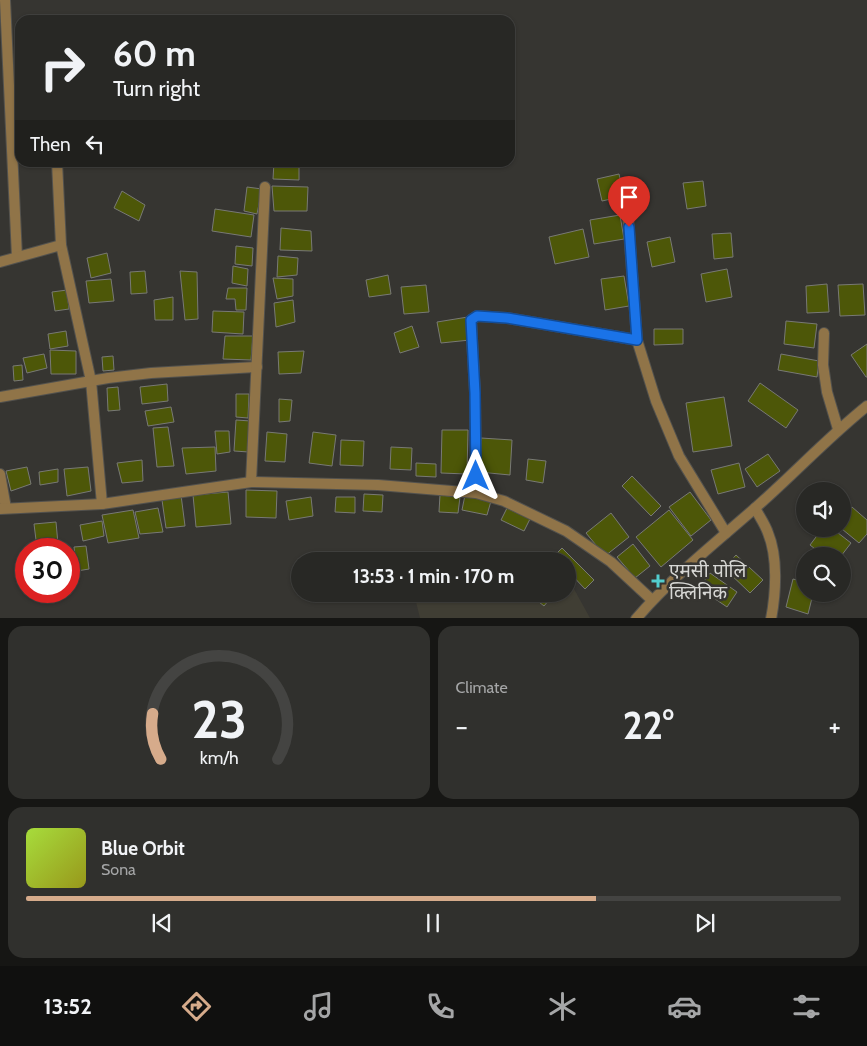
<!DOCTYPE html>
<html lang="en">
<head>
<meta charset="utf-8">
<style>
  :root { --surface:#282825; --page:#30302d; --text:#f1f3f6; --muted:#a5a6a7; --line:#444442; --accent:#d6ab8b }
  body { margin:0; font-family:Cabin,"Noto Sans Devanagari",sans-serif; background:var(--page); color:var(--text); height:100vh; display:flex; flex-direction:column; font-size:19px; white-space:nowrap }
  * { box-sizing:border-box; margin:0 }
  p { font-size:16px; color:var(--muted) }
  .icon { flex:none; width:28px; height:28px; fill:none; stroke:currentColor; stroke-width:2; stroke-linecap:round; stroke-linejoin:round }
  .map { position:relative; height:618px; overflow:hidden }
  .panel { display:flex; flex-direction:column; gap:8px; padding:8px; background:#161614; flex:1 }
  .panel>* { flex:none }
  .top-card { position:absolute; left:15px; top:15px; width:500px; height:152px; border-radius:15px; box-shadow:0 1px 4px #0004,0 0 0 1px var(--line); background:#282825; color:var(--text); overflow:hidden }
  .fabs { position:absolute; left:796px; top:482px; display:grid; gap:10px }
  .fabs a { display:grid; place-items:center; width:55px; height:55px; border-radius:50%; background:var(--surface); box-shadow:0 1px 4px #0004,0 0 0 1px var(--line); font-size:25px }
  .speed { position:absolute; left:15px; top:538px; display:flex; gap:10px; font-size:25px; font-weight:700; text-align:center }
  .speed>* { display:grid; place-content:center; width:65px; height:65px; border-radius:50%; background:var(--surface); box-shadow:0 1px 4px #0004,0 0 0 1px var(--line); line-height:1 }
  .speed .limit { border:8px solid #d22; background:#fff; color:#111 }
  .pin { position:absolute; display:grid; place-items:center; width:42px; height:42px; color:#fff; margin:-51px -21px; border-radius:50% 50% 50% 0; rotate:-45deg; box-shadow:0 0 5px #0007 }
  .pin .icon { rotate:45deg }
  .me { position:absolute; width:55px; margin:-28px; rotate:0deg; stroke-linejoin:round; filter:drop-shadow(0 0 4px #0008) }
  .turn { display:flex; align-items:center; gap:18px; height:105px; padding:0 15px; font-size:22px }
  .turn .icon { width:65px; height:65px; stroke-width:2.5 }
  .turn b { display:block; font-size:35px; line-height:42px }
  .then { display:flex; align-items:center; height:48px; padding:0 15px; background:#0003; gap:10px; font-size:19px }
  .big { font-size:38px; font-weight:700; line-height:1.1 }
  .panel .card { flex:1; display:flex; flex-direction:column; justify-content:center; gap:8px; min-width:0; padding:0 18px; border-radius:15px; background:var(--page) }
  .panel .dial { align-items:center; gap:0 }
  .dial svg { height:130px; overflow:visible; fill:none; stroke:var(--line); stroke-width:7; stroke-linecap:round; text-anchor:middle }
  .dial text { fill:var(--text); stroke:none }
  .song { display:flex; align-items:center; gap:15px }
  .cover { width:60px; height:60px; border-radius:8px; background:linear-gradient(135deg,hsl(80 70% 55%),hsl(60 70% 35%)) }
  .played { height:5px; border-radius:2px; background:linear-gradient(90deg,var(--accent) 70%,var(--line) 70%) }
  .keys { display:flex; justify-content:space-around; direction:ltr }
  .heat { display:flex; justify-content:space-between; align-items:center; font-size:28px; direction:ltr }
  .panel .tiles { flex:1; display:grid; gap:8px; grid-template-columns:1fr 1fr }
  .card:last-child { grid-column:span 2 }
  .trip { position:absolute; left:291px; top:552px; width:285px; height:50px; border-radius:25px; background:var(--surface); box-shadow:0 1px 4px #0004,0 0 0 1px var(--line); font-weight:700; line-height:50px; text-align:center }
  .tabs { display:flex; height:80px; justify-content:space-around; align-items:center; background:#10100f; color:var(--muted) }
  .tabs .icon { width:35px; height:35px }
  .tabs .selected { color:var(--accent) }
  .tabs b { font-size:22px; color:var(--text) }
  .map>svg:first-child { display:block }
  .built { fill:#403e34 }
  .building { fill:#4d5708; stroke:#787975 }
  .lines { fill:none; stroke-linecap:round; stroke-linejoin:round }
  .minor-casing { stroke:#53524e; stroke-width:12 }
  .tertiary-casing { stroke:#53524e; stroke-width:12 }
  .minor { stroke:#907448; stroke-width:10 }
  .tertiary { stroke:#907448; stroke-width:10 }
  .route-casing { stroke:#114b97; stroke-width:12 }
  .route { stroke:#1a73e8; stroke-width:9 }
  .poi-dot { fill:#52cdce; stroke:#363531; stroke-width:2 }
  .labels { text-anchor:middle; stroke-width:5; stroke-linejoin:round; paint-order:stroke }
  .poi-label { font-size:19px; fill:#d7d7d4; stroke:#363531; text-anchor:start }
</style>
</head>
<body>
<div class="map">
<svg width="867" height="619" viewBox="0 0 867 619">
  <rect width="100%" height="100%" fill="#363531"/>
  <!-- built -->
  <g class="built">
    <polygon points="420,551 459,560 494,553 543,551 552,561 415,561"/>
    <polygon points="568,581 574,589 590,618 420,618 414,594 568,594"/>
  </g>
  <!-- building -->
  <g class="building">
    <polygon points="274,162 299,163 299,180 273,179"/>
    <polygon points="619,174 624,196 602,201 597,179"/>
    <polygon points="703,181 706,206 687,209 683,183"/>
    <polygon points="272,186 308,187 307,211 274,211"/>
    <polygon points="247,187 262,189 257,214 244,211"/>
    <polygon points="122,191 145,205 139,221 114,208"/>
    <polygon points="215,209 254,215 251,237 212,231"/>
    <polygon points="620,215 624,239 594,244 590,220"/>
    <polygon points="281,228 311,231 312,251 280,250"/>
    <polygon points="583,229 589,257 555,264 549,237"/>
    <polygon points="731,233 733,257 714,259 712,234"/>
    <polygon points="670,237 675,262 652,267 647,242"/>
    <polygon points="236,246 253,248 252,266 235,264"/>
    <polygon points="107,253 111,273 91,278 87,258"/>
    <polygon points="278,256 298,258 297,275 277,277"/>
    <polygon points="233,266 248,269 247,286 232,283"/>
    <polygon points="727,269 732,297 706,302 701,274"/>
    <polygon points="145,271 147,293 131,294 130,272"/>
    <polygon points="180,271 197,272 198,319 185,320"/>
    <polygon points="388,275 391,294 369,297 366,280"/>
    <polygon points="624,276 629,306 605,310 601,279"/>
    <polygon points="273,278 293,279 293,296 277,299"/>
    <polygon points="111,279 114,301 89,303 86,281"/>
    <polygon points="827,284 829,312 807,313 806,286"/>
    <polygon points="863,284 865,315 840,316 838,285"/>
    <polygon points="426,285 429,312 404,314 401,287"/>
    <polygon points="228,288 247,288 246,310 236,310 235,299 226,299"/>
    <polygon points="67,290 69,309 55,311 52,292"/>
    <polygon points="173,297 173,320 155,320 154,300"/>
    <polygon points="293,300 295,322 276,327 274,303"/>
    <polygon points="213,311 244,312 243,334 212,332"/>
    <polygon points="468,317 470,340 441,343 437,322"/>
    <polygon points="786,321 817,324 814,348 784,344"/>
    <polygon points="412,326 419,347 400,353 394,333"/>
    <polygon points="654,329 683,329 683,344 654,345"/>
    <polygon points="66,331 68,346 50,349 48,334"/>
    <polygon points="225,336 253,336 251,360 223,359"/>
    <polygon points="867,344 867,377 866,377 851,355"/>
    <polygon points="50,350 76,351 76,374 51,374"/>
    <polygon points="304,351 301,373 279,374 278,352"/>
    <polygon points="44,354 47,368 27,373 23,358"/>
    <polygon points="781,354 819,361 817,377 778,370"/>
    <polygon points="113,356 114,370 103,371 102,357"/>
    <polygon points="22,365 23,380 14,381 13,366"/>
    <polygon points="760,383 798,410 786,428 748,401"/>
    <polygon points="167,384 168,401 142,404 140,387"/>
    <polygon points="118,387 120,410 108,411 107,388"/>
    <polygon points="236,394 249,394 248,418 236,417"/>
    <polygon points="724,397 732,446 693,452 686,403"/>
    <polygon points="279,399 292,400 290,421 279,422"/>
    <polygon points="171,407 174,422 148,426 145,411"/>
    <polygon points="236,420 251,421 249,452 234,451"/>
    <polygon points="168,427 174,466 157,467 153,428"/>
    <polygon points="442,430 468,430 467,474 441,473"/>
    <polygon points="215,431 229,431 230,452 217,454"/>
    <polygon points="267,432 287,434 285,462 265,461"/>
    <polygon points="313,432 336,435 332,466 309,463"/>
    <polygon points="481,438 512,440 510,475 479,472"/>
    <polygon points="341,440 364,441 363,466 340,465"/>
    <polygon points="215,447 216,471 186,474 182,448"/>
    <polygon points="391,447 412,448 411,470 390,469"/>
    <polygon points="768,454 780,471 757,487 745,469"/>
    <polygon points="528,459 546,461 543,483 526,480"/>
    <polygon points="142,460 143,481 122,483 117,463"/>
    <polygon points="416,463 436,464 436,477 416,476"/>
    <polygon points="739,463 745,487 718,494 711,470"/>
    <polygon points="27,467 31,484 11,491 6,471"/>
    <polygon points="88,467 91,491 67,496 64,469"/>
    <polygon points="58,469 58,482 40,485 39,472"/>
    <polygon points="632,476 661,506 651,516 622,486"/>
    <polygon points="246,490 277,491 276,518 246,517"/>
    <polygon points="228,492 231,524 196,527 193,495"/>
    <polygon points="690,492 711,520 691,536 669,507"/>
    <polygon points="364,494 383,495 382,512 363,511"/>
    <polygon points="181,495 185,526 166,528 162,500"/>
    <polygon points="440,495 460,497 458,513 439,512"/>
    <polygon points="465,495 491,501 487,515 462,510"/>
    <polygon points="311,497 313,516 289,520 286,501"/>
    <polygon points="336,497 355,497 355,513 335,512"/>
    <polygon points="852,507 867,520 867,534 859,543 842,529 842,518"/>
    <polygon points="158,508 163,532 140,534 135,512"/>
    <polygon points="507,508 530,519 524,531 501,520"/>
    <polygon points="133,510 139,538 108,543 102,515"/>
    <polygon points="669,510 693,540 661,567 636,537"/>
    <polygon points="611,513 629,537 605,556 586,533"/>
    <polygon points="102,521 104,536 83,541 80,525"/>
    <polygon points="56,522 58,544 37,548 34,524"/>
    <polygon points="822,529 833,529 851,543 841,556 824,556 810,545"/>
    <polygon points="633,544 650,566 635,578 617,557"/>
    <polygon points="86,546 89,569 77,571 74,547"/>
    <polygon points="562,548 594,580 585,589 568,571 568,561 558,561 553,557"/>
    <polygon points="736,555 763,580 750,593 724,568"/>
    <polygon points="710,573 737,592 727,607 699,588"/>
    <polygon points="793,579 805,582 805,594 813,594 808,614 786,607"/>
    <polygon points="456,594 473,594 473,599 457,600"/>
    <polygon points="529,594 554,594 544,606"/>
  </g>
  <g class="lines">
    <!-- minor casing -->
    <g class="minor-casing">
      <g id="minor">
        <polyline points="5,0 17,257"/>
        <polyline points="57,162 61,245 91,381 102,504"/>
        <polyline points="626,190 637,340 656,401 679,456 726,533"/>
        <polyline points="0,262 61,245"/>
        <polyline points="824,333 823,365 827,392 838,429"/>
        <polyline points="0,397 108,378 151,373 257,367"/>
        <polyline points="0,474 6,508"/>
        <polyline points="251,482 265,187"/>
        <polyline points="476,493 475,393 471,320 477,316 507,318 637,340"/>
        <path d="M 755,508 C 759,516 765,524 768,533 C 778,557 776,593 771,619"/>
        <polyline points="0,509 102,504 251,482 378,485 476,493 504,501 566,531 611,562 652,600"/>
      </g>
    </g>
    <!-- tertiary casing -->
    <g class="tertiary-casing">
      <path id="tertiary" d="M 636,619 C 671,578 714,544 754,509 C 792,476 827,438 867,406"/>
    </g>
    <!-- minor -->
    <use href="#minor" class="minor"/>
    <!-- tertiary -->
    <use href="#tertiary" class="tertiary"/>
  </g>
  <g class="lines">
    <!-- route casing -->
    <g class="route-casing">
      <polyline id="route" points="476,476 475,393 471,320 477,316 507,318 637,340 629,227"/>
    </g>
    <!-- route -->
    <use href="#route" class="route"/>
  </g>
  <!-- markers -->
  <path class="poi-dot" d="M655.5 573.5h5v5h5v5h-5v5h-5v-5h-5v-5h5z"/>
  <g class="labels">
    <!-- poi labels -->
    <g class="poi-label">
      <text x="669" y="577">एमसी पोलि<tspan x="669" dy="22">क्लिनिक</tspan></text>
    </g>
  </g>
</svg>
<div class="fabs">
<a><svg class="icon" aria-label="sound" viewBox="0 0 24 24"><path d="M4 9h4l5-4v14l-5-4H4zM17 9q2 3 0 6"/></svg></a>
<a><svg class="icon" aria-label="search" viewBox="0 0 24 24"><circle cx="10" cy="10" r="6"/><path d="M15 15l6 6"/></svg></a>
</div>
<div class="speed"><div class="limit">30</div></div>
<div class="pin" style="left:629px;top:227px;background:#d93025"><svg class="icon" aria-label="arrive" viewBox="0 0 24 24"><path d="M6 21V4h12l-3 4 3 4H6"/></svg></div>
<svg class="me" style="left:476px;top:476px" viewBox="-20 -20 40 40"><path d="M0-17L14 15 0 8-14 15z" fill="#1a73e8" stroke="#fff" stroke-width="4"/></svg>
<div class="trip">13:53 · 1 min · 170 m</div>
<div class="top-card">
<div class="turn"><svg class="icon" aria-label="right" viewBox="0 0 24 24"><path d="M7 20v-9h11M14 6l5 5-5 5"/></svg><div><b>60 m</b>Turn right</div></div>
<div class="then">Then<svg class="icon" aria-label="left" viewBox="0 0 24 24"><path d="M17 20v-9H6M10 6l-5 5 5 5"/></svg></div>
</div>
</div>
<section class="panel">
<div class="tiles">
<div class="card dial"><svg viewBox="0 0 100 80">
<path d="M14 69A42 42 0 1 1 86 69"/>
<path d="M14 69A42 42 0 0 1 9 41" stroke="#d6ab8b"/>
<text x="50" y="56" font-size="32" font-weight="700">23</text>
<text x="50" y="72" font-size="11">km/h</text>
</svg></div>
<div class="card"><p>Climate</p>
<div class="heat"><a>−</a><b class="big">22°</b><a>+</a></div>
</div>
<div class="card">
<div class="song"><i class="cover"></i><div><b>Blue Orbit</b><p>Sona</p></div></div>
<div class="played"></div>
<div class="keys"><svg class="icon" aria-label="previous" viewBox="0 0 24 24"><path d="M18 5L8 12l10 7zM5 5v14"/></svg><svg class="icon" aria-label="pause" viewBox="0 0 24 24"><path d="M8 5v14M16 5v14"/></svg><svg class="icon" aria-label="next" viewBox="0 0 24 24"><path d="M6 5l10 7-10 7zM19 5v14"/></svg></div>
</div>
</div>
</section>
<nav class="tabs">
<b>13:52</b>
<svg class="icon selected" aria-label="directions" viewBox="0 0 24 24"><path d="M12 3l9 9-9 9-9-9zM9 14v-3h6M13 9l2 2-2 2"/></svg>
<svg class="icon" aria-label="music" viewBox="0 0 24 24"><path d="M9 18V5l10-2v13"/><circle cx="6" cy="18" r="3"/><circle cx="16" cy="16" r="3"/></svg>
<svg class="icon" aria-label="phone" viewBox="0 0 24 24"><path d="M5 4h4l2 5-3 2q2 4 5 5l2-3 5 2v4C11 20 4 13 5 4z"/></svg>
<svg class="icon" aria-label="climate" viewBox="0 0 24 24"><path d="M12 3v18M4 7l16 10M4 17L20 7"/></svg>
<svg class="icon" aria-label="car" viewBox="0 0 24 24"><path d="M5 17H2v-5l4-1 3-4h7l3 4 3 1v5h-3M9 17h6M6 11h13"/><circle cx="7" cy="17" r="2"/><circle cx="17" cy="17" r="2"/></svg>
<svg class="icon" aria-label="filters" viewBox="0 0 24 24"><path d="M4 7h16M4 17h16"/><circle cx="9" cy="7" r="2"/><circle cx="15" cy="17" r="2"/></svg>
</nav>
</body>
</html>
